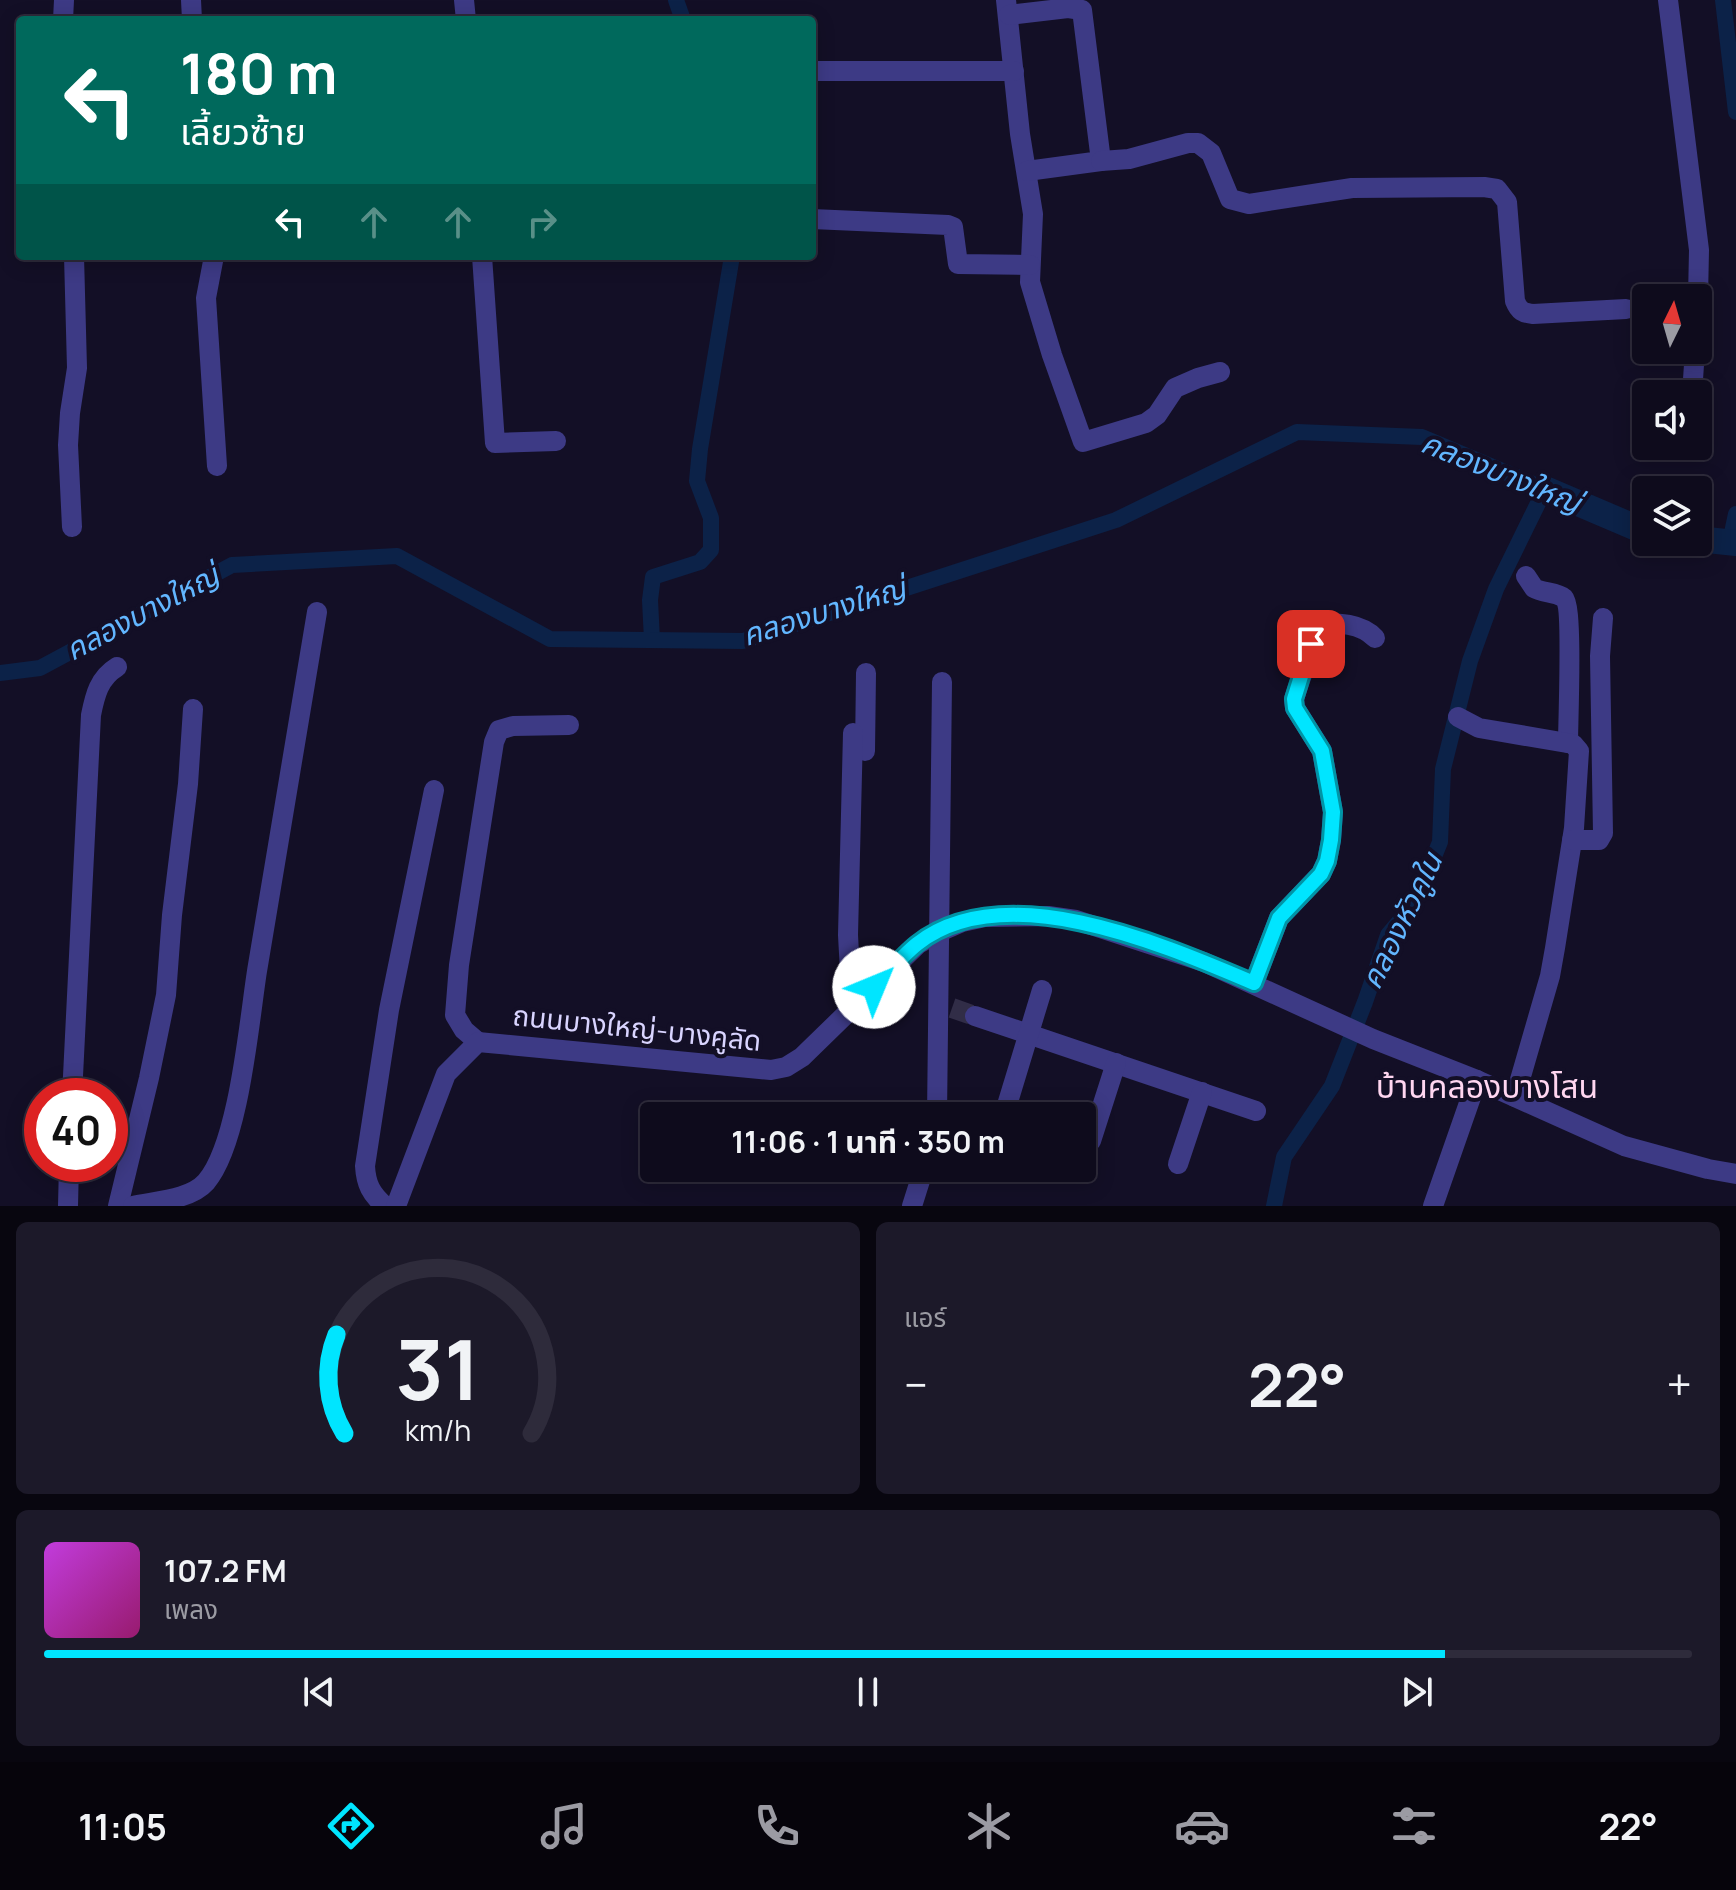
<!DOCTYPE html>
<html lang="th">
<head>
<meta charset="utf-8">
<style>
  :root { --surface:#0e0b1c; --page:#1c1929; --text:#f1f3f6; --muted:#9b9ba3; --line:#2e2b3b; --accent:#00e5ff }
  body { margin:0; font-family:Manrope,"Noto Sans Thai",sans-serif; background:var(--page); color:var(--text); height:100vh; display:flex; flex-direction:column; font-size:30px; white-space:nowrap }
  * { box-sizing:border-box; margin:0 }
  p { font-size:26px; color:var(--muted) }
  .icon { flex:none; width:44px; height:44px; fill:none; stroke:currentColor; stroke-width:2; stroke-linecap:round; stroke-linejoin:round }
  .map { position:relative; height:1206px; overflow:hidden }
  .side { display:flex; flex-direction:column; gap:16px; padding:16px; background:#08060f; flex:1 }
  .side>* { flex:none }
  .banner { position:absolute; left:16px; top:16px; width:800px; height:244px; border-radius:8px; box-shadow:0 4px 20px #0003,0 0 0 2px var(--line); background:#00695c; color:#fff; overflow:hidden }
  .needle { width:52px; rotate:5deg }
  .buttons { position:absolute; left:1632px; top:284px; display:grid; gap:16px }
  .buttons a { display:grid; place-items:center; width:80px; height:80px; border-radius:8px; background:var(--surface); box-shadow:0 4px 20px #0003,0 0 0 2px var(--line); font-size:40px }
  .speed { position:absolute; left:24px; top:1078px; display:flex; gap:16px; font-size:40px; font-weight:700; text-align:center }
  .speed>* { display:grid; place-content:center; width:104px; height:104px; border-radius:50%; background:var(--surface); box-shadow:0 4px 20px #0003,0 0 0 2px var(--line); line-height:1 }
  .speed .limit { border:12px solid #d22; background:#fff; color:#111 }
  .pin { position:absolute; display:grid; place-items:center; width:68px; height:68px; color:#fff; margin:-34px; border-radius:16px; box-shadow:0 4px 12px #0006 }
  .me { position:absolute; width:88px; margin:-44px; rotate:45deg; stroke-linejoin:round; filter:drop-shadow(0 0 6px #0008) }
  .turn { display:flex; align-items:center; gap:28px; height:168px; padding:0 32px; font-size:36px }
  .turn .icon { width:104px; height:104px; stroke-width:2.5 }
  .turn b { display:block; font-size:56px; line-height:68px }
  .lanes { display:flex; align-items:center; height:76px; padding:0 32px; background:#0003; justify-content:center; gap:40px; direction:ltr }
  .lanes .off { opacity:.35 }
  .big { font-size:60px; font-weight:700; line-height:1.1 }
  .side .card { flex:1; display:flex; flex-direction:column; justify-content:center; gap:12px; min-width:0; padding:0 28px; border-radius:12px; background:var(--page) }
  .side .dial { align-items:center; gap:0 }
  .dial svg { height:208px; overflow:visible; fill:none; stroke:var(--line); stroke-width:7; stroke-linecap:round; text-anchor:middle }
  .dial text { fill:var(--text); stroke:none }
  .song { display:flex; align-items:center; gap:24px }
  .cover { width:96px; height:96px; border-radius:12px; background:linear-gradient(135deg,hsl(290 70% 55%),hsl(320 70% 35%)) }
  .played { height:8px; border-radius:4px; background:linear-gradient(90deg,var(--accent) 85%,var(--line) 85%) }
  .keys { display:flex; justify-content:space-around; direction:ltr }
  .heat { display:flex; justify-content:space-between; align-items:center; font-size:44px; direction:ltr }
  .side .tiles { flex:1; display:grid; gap:16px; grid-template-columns:1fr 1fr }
  .card:last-child { grid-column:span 2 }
  .trip { position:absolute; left:640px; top:1102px; width:456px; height:80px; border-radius:8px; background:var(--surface); box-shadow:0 4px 20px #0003,0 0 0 2px var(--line); font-weight:700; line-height:80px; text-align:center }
  .dock { display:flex; height:128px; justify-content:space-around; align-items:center; background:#06040b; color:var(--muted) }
  .dock .icon { width:56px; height:56px }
  .dock .selected { color:var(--accent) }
  .dock b { font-size:36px; color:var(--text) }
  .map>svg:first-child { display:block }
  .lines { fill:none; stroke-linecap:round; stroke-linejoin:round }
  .canal { stroke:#0c2248; stroke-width:16 }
  .river { stroke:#0c2248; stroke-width:26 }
  .minor-tunnel { stroke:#312d47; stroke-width:20; stroke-dasharray:20 10; stroke-linecap:butt }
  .minor { stroke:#3d3a85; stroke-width:20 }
  .route-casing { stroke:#0095a6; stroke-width:20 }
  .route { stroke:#00e5ff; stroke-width:14 }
  .labels { text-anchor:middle; stroke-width:8; stroke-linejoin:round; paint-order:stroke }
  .street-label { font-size:28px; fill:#d9d4ff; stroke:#130f26 }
  .water-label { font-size:30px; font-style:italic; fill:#62b6ff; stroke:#130f26 }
  .quarter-label { font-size:32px; fill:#ffd6f0; stroke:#130f26 }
</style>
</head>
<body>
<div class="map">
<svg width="1736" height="1206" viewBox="0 0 1736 1206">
  <rect width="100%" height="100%" fill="#130f26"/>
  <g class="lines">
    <!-- canal -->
    <g class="canal">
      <polyline points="676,0 683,20"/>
      <polyline points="1723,0 1736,112"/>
      <polyline points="1730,542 1736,514"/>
      <polyline points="652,640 650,600 653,577 700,562 711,550 711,518 697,481 700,449 732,256"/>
      <polyline points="0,673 40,668 232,565 397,556 550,639 743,641 1116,520 1297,432 1422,437 1545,489 1496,589 1470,661 1443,769 1440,842 1415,903 1388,935 1365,1002 1332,1086 1284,1157 1274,1206"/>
    </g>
    <!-- river -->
    <g class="river">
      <polyline points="1545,489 1646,532"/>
      <polyline points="1698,539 1736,543"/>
    </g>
    <!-- minor-tunnel -->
    <polyline class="minor-tunnel" points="952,1008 975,1016"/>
    <!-- minor -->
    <g class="minor">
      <polyline points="191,0 192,20"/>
      <polyline points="464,0 466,20"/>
      <polyline points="1006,0 1020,134 1033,214 1030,282 1052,355 1083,442 1146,423 1157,415 1175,388 1198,378 1220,372"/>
      <polyline points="1668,0 1699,250 1698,298"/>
      <polyline points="1009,15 1068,8 1082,10 1101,161 1027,171"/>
      <polyline points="63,20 64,0"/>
      <polyline points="812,71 1014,71"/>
      <path d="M 1101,161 L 1129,159 L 1188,143 L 1198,143 L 1211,153 L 1230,199 L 1249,204 L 1352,188 L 1484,187 L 1497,189 L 1507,202 L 1515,301 C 1519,311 1523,313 1533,314 L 1626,309"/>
      <polyline points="812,219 948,225 953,227 958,264 1030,265"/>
      <polyline points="214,256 206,298 217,466"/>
      <polyline points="482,256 495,443 556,441"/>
      <polyline points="1692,394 1695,350"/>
      <polyline points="1688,448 1688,446"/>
      <polyline points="72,527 68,445 70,413 77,368 74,256"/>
      <path d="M 1526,576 L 1534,588 C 1542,593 1557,592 1564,598 C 1573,607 1568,723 1568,743"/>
      <polyline points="1458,717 1479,728 1573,744 1579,751 1574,828 1555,948 1550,976 1515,1097"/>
      <polyline points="865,751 866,673"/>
      <polyline points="1572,840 1599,840 1603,833 1600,656 1603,618"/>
      <path d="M 1254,983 L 1279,918 L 1321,874 L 1327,861 L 1331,840 L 1333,812 L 1322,751 L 1295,708 L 1294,699 L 1319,623 C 1338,623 1361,623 1375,638"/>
      <polyline points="852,1009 848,935 853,733"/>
      <polyline points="975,1016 1256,1111"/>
      <polyline points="478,1042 464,1030 455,1015 459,965 494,742 499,730 513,726 569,725"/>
      <path d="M 72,1096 L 91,715 C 95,695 99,678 117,667"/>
      <polyline points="1004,1115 1042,990"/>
      <polyline points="937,1116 942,682"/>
      <polyline points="1091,1141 1116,1063"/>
      <polyline points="1178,1164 1202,1092"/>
      <polyline points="68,1206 69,1164"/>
      <polyline points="118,1206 149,1078 166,995 172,915 188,784 193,709"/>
      <path d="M 133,1206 C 155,1201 190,1200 206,1182 C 239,1144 249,1022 257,971 C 277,851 297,731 317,612"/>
      <path d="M 385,1206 C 371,1194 366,1184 365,1166 L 389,1010 L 434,790"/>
      <polyline points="396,1206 446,1074 478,1042 771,1070 786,1067 802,1057 918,944 939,932 962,922 985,917 1048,916 1076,920 1204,962 1373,1039 1477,1080 1624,1146 1708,1169 1736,1174"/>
      <polyline points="912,1206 924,1168"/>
      <polyline points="1433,1206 1477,1080"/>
    </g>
  </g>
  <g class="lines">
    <!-- route casing -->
    <g class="route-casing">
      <path id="route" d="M 874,987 C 888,973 902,956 917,944 C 1005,875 1164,945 1254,983 L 1279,918 L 1321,874 L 1327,861 L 1331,840 L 1333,812 L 1322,751 L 1295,708 L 1294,699 L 1311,644"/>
    </g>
    <!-- route -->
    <use href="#route" class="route"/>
  </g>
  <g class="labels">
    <!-- street labels -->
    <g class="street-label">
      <text transform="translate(637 1028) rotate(6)" y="10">ถนนบางใหญ่-บางคูลัด</text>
    </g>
    <!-- water labels -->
    <g class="water-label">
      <text transform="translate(1501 473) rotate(22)" y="10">คลองบางใหญ่</text>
      <text transform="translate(824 612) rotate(-17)" y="10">คลองบางใหญ่</text>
      <text transform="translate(142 613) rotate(-28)" y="10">คลองบางใหญ่</text>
      <text transform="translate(1402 921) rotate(-64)" y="10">คลองหัวคูใน</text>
    </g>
    <!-- quarter labels -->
    <g class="quarter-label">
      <text x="1487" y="1098">บ้านคลองบางโสน</text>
    </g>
  </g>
</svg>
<div class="buttons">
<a><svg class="needle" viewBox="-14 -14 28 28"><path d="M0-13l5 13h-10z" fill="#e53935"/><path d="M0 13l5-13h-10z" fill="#9b9ba3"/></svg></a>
<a><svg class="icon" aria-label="sound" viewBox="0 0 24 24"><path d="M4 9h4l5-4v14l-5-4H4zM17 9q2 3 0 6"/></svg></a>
<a><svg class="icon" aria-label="layers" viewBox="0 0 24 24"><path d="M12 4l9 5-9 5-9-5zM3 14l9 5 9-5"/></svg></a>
</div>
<div class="speed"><div class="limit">40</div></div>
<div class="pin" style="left:1311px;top:644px;background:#d93025"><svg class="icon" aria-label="arrive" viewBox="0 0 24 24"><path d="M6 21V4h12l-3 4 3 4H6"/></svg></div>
<svg class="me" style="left:874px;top:987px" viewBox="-20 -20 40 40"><circle r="19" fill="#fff"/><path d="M0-13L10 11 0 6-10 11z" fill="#00e5ff"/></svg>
<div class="trip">11:06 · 1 นาที · 350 m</div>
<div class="banner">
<div class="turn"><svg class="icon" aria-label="left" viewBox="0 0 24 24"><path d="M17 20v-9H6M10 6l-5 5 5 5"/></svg><div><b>180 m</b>เลี้ยวซ้าย</div></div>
<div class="lanes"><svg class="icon" aria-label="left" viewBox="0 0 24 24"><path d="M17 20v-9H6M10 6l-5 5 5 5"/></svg><svg class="icon off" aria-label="ahead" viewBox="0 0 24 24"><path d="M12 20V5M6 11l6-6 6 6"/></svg><svg class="icon off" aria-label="ahead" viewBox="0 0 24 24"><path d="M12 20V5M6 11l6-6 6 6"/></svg><svg class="icon off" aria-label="right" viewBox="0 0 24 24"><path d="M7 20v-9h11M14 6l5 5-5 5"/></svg></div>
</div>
</div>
<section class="side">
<div class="tiles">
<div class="card dial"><svg viewBox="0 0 100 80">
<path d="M14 69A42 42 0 1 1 86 69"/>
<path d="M14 69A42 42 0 0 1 11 31" stroke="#00e5ff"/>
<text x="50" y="56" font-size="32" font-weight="700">31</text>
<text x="50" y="72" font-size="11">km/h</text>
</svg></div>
<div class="card"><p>แอร์</p>
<div class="heat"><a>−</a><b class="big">22°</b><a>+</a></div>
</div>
<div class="card">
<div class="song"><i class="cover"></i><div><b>107.2 FM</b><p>เพลง</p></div></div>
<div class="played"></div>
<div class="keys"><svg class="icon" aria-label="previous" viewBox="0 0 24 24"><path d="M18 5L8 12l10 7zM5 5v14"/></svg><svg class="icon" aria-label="pause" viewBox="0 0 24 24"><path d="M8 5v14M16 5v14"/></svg><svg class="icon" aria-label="next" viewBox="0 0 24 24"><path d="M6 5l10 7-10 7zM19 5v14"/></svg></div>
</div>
</div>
</section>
<nav class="dock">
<b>11:05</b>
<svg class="icon selected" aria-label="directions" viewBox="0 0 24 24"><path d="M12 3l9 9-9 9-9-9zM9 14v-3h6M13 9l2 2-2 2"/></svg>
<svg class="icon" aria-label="music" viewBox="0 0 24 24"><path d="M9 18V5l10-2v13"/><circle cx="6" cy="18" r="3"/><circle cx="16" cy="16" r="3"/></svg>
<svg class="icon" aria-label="phone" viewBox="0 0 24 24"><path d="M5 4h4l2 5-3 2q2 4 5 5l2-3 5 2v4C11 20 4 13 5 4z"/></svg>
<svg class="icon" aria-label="climate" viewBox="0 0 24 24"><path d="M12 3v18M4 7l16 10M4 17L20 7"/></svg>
<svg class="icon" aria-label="car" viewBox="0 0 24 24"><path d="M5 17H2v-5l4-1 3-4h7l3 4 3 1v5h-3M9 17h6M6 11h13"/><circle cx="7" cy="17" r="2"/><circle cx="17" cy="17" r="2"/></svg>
<svg class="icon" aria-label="filters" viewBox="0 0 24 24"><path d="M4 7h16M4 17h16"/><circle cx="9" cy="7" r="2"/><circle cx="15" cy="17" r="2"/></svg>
<b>22°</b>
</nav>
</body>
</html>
